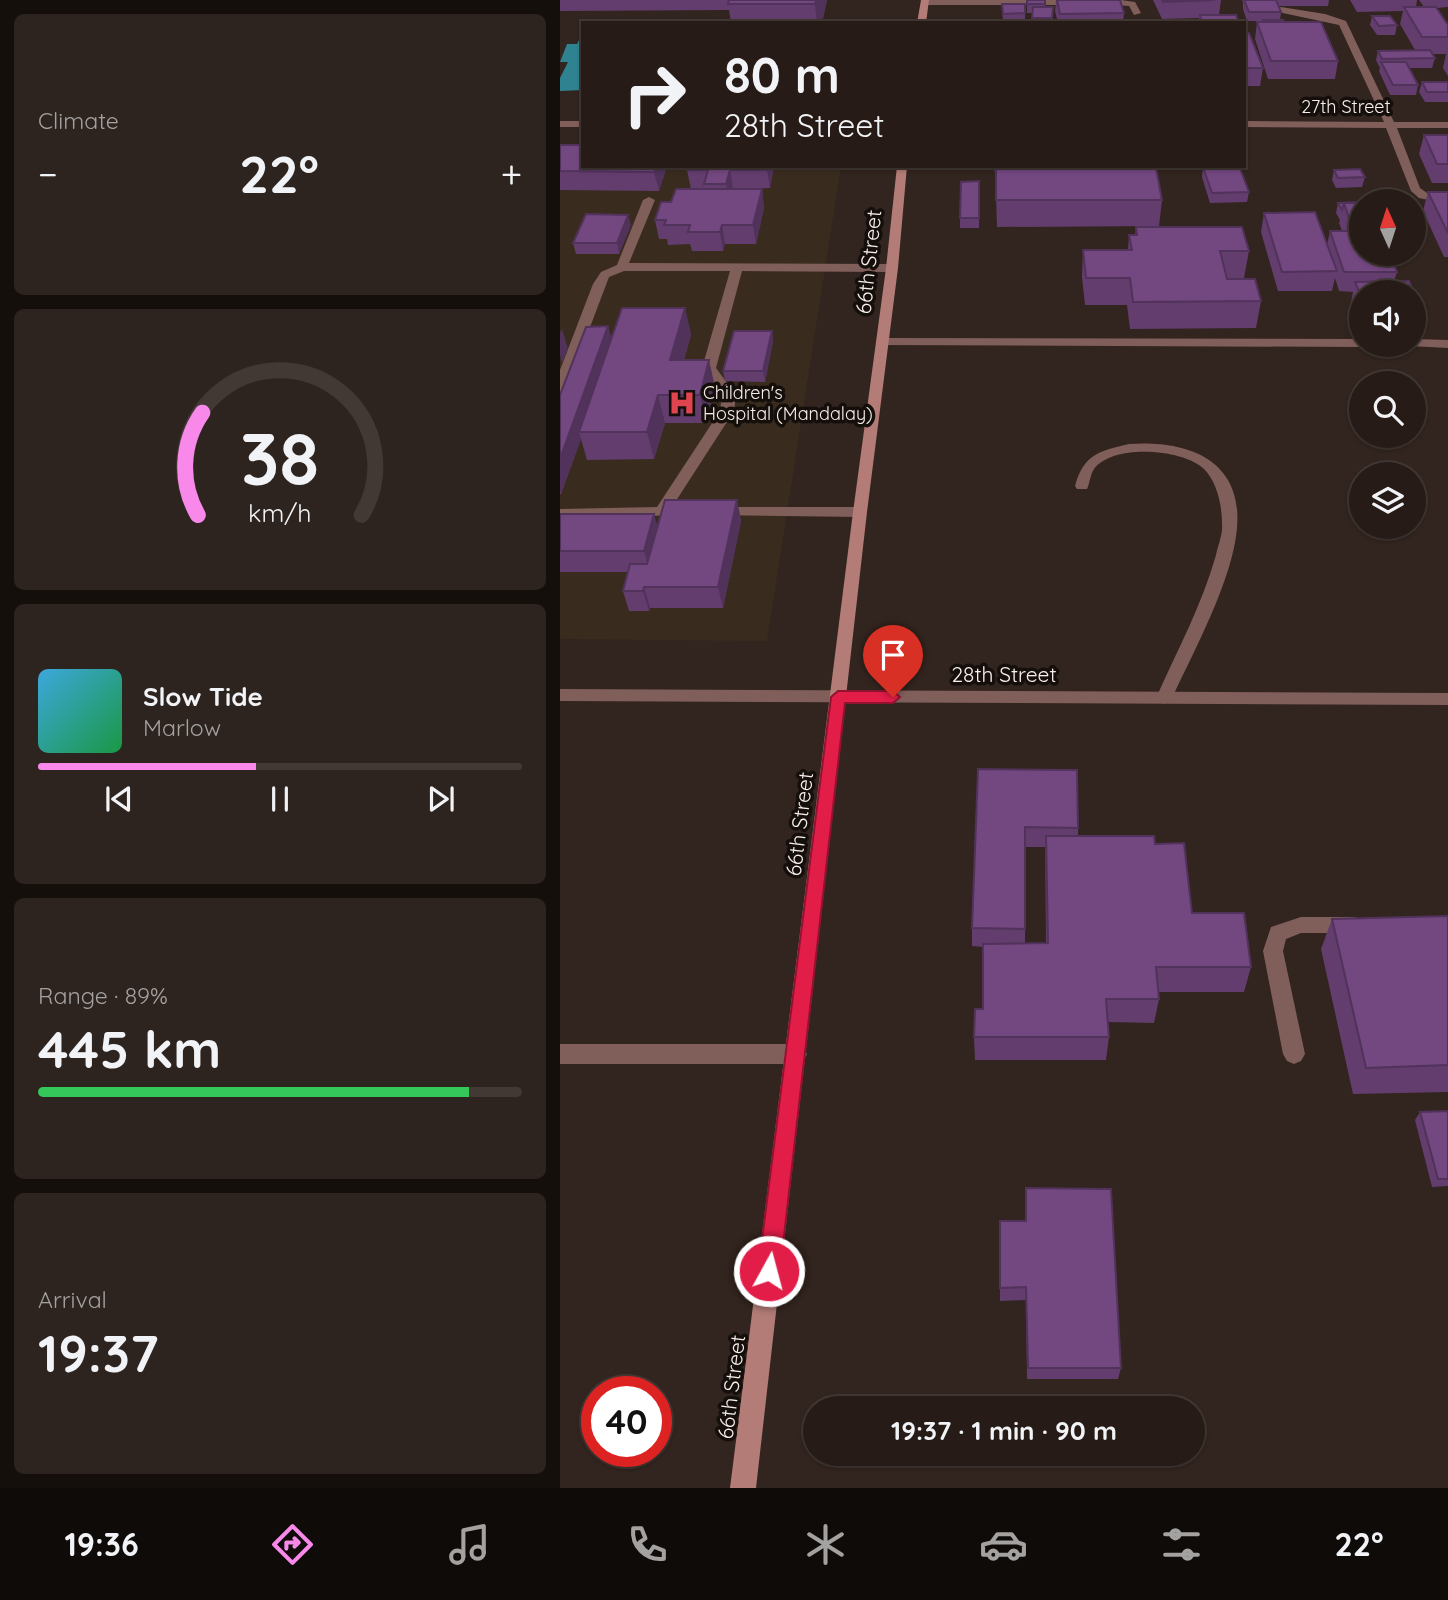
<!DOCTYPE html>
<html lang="en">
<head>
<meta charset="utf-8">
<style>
  :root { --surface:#261b16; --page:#2e241f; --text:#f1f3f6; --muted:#a4a1a1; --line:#423935; --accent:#f888ea }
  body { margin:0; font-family:Quicksand,sans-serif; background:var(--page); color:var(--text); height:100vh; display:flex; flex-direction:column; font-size:26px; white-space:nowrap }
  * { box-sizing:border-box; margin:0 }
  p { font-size:23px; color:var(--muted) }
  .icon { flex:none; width:38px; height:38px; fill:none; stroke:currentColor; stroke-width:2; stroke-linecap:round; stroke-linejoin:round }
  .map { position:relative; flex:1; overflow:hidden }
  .drawer { display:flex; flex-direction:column; gap:14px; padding:14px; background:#150f0c; width:560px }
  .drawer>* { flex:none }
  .banner { position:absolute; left:21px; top:21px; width:665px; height:147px; border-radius:0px; box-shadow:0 2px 5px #0004,0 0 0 2px var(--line); background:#261b16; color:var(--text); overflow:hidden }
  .needle { width:46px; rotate:357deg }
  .buttons { position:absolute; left:789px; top:189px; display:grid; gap:14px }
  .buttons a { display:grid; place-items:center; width:77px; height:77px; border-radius:50%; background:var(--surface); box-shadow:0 2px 5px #0004,0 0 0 2px var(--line); font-size:35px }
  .speed { position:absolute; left:21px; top:1376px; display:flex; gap:14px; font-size:35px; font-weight:700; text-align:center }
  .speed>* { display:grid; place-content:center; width:91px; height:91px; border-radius:50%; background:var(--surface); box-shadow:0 2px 5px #0004,0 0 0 2px var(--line); line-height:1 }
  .speed .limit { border:10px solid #d22; background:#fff; color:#111 }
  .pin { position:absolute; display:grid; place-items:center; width:60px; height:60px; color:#fff; margin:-72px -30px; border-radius:50% 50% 50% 0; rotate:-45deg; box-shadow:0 0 7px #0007 }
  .pin .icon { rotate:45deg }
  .me { position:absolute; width:77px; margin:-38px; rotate:7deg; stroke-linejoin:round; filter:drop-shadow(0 0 5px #0008) }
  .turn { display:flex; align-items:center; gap:24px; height:147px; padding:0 28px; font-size:32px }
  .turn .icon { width:91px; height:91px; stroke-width:2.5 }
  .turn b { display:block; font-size:49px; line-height:60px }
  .big { font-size:52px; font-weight:700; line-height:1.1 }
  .drawer .card { flex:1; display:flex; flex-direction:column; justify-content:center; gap:10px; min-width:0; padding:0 24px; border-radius:10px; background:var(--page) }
  .drawer .dial { align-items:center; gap:0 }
  .dial svg { height:182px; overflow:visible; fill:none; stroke:var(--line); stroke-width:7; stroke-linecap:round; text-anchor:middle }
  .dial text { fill:var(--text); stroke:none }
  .song { display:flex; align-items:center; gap:21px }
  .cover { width:84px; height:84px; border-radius:10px; background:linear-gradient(135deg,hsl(200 70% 55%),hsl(140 70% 35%)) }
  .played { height:7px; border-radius:4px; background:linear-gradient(90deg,var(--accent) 45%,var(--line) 45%) }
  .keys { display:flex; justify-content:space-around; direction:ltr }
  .heat { display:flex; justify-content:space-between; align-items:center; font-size:38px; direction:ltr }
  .charge { height:10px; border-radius:5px; background:linear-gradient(90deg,#34c759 89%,var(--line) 0) }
  .trip { position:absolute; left:243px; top:1396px; width:402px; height:70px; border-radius:35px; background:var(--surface); box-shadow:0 2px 5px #0004,0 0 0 2px var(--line); font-weight:700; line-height:70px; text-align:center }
  .dock { display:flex; height:112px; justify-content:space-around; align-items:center; background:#0f0b09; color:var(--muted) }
  .dock .icon { width:49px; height:49px }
  .dock .active { color:var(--accent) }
  .dock b { font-size:32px; color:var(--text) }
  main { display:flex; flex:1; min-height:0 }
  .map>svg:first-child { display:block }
  .medical { fill:#392c1e }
  .water { fill:#2f8391 }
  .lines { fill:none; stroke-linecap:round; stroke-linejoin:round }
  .lane { fill:#805e5a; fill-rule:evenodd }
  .street { fill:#805e5a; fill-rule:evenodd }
  .secondary { fill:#b37c76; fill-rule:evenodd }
  .wall { fill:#633d6e; fill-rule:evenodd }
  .shaded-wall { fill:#50325a }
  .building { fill:#734780; stroke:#50325a; stroke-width:2 }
  .route { fill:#e11d48; stroke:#92132f; stroke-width:2 }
  .labels { text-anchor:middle; stroke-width:7; stroke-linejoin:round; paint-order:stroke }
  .far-street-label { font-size:18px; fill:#f8eeea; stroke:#150f0c }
  .far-poi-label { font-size:18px; fill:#f8eeea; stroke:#150f0c; text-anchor:start }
  .street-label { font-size:21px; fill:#f8eeea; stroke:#150f0c }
</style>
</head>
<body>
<main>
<section class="drawer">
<div class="card"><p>Climate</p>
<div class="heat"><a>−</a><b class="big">22°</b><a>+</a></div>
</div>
<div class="card dial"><svg viewBox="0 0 100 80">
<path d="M14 69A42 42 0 1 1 86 69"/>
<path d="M14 69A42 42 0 0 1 16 24" stroke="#f888ea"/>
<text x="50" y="56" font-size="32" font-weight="700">38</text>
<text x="50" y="72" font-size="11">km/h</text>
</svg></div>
<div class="card">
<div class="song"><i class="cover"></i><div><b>Slow Tide</b><p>Marlow</p></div></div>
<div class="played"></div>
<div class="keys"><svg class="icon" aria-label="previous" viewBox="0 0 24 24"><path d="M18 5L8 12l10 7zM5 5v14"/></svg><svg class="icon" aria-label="pause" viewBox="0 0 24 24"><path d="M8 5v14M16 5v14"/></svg><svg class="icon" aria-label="next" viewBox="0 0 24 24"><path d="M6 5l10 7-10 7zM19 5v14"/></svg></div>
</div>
<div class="card"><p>Range · 89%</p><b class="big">445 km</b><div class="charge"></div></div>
<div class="card"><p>Arrival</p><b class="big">19:37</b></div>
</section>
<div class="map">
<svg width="888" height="1488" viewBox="0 0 888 1488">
  <rect width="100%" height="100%" fill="#32241e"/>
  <!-- medical -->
  <polygon class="medical" points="0,154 23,166 281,166 207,641 0,639"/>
  <!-- water -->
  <polygon class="water" points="20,38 23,38 23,90 0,91 0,78 8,62 0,62 7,44 17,44"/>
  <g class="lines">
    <!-- lane -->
    <g class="lane">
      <polygon points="89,197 95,200 69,263 332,264 338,268 332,272 182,271 156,368 176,395 174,411 112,507 117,509 119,512 117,515 0,519 0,509 97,507 160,411 162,395 142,368 170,271 64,271 49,277 7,388 0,392 0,370 33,284 41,272 57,265 83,200"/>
      <path d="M 569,444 C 627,440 683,459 677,528 C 673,579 634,651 612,698 L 604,704 L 596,698 C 617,651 642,605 656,555 C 658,545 663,534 662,524 C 662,505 657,482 644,469 C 624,449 553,443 534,469 C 530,475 530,483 527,489 L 517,489 L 515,486 C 524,454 539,451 569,444 Z"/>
      <polygon points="157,507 300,507 307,512 300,517 152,515 150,512"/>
      <polygon points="741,917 794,917 801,919 804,925 801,931 794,933 741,933 726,939 723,951 745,1054 741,1061 734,1064 727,1061 723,1054 703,951 711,927"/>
      <polygon points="0,1044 236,1044 243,1047 247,1054 243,1061 236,1064 0,1064"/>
    </g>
    <!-- street -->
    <g class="street">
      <polygon points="364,0 561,0 575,2 581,13 574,15 569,6 555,5 361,5 361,1"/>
      <polygon points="721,7 765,14 786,21 834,122 888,122 888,128 837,128 860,188 867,193 888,198 888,204 859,198 851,191 826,128 684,127 684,121 824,122 779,25 718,12 718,8"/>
      <rect x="0" y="121" width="23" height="6"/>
      <polygon points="323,338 802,339 802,345 807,345 802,347 318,345 317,342"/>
      <polygon points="854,339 888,340 888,348 849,346 854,345"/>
      <polygon points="0,689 888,693 888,705 0,701"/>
    </g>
    <!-- secondary -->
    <g class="secondary">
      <polygon points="361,0 369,0 366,23 357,23"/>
      <polygon points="337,166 347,166 338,268 307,512 196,1488 170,1488 293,512 326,268"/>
    </g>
  </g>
  <!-- wall -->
  <g class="wall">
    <polygon points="0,0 267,0 262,23 171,23 169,10 0,11"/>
    <polygon points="486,0 485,7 493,7 492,23 429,23 443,22 442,4 465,4 465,21 472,21 472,13 467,13 467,4"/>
    <polygon points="496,0 560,0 564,13 563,23 498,23 495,11"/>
    <polygon points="593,0 661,0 659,15 679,23 639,23 639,18 602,19"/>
    <polygon points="682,0 769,0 768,6 718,6 721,12 720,20 778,61 775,79 708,79 695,39 697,22 703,22 703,21 687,21 683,9 683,3"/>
    <polygon points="790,0 857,0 856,7 864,7 859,0 888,0 888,7 877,8 888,25 888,76 883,68 886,54 873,54 875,58 872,68 849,68 858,85 856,95 830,95 819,71 820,68 816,60 818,51 855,50 840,24 843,11 797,12"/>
    <polygon points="812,16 837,25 835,35 817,35 810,25"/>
    <polygon points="684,33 703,68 700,86 684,86"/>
    <polygon points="862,82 888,82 888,102 865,102 859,92"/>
    <polygon points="864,135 888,135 888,183 872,183 859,154"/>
    <polygon points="0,145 107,166 99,191 0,190"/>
    <polygon points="214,166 210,188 173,189 202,189 204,208 196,244 165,244 163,251 132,251 130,244 108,245 107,239 99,239 95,220 111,202 131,189 127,170"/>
    <polygon points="435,166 486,169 537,169 536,166 594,166 602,200 599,226 437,227"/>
    <polygon points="643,167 689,192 687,202 650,203 642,177"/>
    <polygon points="774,170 805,177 802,187 776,188 772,180"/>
    <polygon points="419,181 419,228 400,228 400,218"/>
    <polygon points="868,192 888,192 888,257 884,257 863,211"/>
    <polygon points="801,202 802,203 802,254 830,254 837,272 834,281 849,281 863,312 857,332 854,332 854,292 802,292 802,331 791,302 793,292 779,291 775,278 772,291 718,291 701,232 704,213 755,212 767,245 770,231 782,231 779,223 780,220 776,213 778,203"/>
    <polygon points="71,225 59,254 16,254 13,243"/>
    <polygon points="576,227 689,251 684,278 666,278 701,301 696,328 570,329 567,305 525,305 522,277 523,250 568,250 569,235 575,235"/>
    <polygon points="125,308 131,335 124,360 155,387 146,423 105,423 94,459 27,460 21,439 1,494 0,494 0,395 48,326 51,338"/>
    <polygon points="212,331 213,342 205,382 165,381 163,371"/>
    <polygon points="177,500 181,521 163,608 90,608 89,611 69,611 63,591 68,572 0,572 0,514 98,525"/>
    <path d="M 418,769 L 518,828 L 518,836 L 595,844 L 632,913 L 691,967 L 684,992 L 598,992 L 599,999 L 594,1023 L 548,1022 L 549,1037 L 546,1060 L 415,1060 L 414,1037 L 423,1009 L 423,947 L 412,946 L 412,928 ZM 465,847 L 485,847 L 486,943 L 465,943 Z"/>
    <polygon points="888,916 888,1092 793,1094 761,949 772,919"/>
    <polygon points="888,1111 888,1186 872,1187 855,1120 860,1112"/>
    <polygon points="466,1188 561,1368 558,1379 467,1379 466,1300 440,1301 440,1288 466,1221"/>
  </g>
  <!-- shaded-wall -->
  <g class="shaded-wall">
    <polygon points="256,0 267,0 262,23 257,23 255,4"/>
    <polygon points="96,166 107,166 99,191 94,172"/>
    <polygon points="208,166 214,166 210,188 207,170"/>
    <polygon points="170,170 173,189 170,203 166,184"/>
    <polygon points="202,189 204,208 196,244 193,225"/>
    <polygon points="68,215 71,225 59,254 57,243"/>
    <polygon points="162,225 165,244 163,251 160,232"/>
    <polygon points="125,308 131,335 116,387 110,360"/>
    <polygon points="48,326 54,347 19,432 21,439 1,494 0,490 0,459"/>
    <polygon points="2,329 8,349 2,363 0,355 0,333"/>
    <polygon points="212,331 213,342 205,382 203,371"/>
    <polygon points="149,360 155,387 146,423 140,395"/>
    <polygon points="98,395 105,423 94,459 87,432"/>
    <polygon points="177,500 181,521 163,608 158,587"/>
    <polygon points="94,514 100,534 90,572 84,551"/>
    <polygon points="84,587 90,608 89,611 83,591"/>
  </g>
  <!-- building -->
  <g class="building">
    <polygon points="169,0 256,0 255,4 168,4"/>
    <rect x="467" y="0" width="18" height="4"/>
    <polygon points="497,0 560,0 564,13 500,14"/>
    <polygon points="602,0 655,0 603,2"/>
    <polygon points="684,0 716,0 721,12 689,12"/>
    <polygon points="442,4 465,4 465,13 443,14"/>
    <polygon points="473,7 493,7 492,18 472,18"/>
    <polygon points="844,7 876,7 888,25 888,37 862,37"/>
    <polygon points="640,15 676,15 679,23 642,23"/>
    <polygon points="812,16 830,16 837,25 819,26"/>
    <polygon points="703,20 723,20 723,22 704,22"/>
    <polygon points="463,21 481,21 481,23 464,23"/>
    <rect x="429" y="22" width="23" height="1"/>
    <polygon points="697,22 761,22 778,61 711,61"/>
    <polygon points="684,33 689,33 703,68 684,68"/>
    <polygon points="870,50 875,58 822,59 818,51"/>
    <polygon points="821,62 846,62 858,85 833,85"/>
    <polygon points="862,82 888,82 888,92 867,92"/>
    <polygon points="864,135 888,135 888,164 877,164"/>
    <polygon points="0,145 23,145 23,166 96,166 94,172 0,171"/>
    <polygon points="128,166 208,166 207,170 170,170 166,184 144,184 148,170 127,170"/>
    <polygon points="435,166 486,166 486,169 436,169 436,171 435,171"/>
    <rect x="492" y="166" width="30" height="3"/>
    <polygon points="541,166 594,166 594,167 542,169"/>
    <polygon points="679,166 689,192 652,193 643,167"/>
    <polygon points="596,168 602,200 436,200 436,169"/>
    <polygon points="800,169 805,177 778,178 774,170"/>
    <polygon points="419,181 419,218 400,218 401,182"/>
    <polygon points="116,189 202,189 193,225 162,225 160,232 128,232 130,225 104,225 106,220 95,220 101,202 111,202"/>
    <polygon points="868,192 888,192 888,233"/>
    <polygon points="801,202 802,203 784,203 782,210 778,203"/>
    <polygon points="784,203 802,203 802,224 791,224"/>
    <polygon points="755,212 777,271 722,272 704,213"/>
    <polygon points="26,214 68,215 57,243 13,243"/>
    <polygon points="576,227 682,227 689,251 660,251 667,279 695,279 701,301 573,302 570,278 526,278 523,250 572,250 569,235 577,235"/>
    <polygon points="770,231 802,231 802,254 830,254 837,272 784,272"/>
    <polygon points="849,281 863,312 854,312 854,292 802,292 802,298 795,282"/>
    <polygon points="62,308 125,308 110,360 149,360 140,395 98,395 87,432 19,432"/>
    <polygon points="48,326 0,459 0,395 26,327"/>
    <polygon points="174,331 212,331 203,371 163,371"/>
    <polygon points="105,500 177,500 158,587 84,587 83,591 63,591 70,564 87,564"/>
    <polygon points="0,514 94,514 84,551 0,551"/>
    <polygon points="418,769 517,770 518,828 465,827 465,929 412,928"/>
    <polygon points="486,836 594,836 595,844 624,843 632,913 684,913 691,967 596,967 599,999 546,999 549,1037 414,1037 415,1009 423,1009 423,944 488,943"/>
    <polygon points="888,916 888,1065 806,1068 772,919"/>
    <polygon points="888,1111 888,1179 878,1179 860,1112"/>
    <polygon points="466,1188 551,1189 561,1368 468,1368 466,1287 440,1288 440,1221 466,1221"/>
  </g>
  <!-- route -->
  <polygon class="route" points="278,691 333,691 340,697 333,703 285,703 220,1271 217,1278 209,1282 202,1278 198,1271 271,697"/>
  <!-- icons -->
  <defs>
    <g id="hospital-bare" transform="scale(2.1)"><path d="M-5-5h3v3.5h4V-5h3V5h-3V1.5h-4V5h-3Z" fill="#e0444e" stroke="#150f0c" stroke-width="2.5" paint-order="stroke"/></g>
  </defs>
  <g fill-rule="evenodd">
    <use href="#hospital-bare" x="122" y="403"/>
  </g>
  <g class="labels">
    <!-- far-street labels -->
    <g class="far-street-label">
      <text x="786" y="113">27th Street</text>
    </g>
    <!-- far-poi labels -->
    <g class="far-poi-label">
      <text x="143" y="399">Children's<tspan x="143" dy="21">Hospital (Mandalay)</tspan></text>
    </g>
    <!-- street labels -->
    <g class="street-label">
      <text transform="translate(309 262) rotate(-84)" y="7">66th Street</text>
      <text x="444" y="682">28th Street</text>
      <text transform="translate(240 824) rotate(-83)" y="7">66th Street</text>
      <text transform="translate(172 1387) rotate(-83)" y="7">66th Street</text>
    </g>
  </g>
</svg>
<div class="buttons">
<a><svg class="needle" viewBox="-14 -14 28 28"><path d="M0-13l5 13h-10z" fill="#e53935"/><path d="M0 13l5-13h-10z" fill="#a4a1a1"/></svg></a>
<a><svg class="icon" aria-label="sound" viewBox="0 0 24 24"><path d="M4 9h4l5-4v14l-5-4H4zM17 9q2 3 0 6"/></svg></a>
<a><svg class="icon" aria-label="search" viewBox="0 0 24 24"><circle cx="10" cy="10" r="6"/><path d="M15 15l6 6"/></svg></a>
<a><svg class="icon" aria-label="layers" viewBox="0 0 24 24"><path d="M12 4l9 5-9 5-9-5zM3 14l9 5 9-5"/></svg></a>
</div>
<div class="speed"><div class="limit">40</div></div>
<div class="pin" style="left:333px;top:697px;background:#d93025"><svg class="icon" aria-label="arrive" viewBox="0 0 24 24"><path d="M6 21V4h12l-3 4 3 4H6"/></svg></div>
<svg class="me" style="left:209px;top:1271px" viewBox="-20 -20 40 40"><circle r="17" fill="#e11d48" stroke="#fff" stroke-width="3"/><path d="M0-11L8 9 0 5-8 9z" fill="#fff"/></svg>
<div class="trip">19:37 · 1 min · 90 m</div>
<div class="banner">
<div class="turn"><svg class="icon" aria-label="right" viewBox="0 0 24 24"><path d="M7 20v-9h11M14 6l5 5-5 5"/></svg><div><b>80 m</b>28th Street</div></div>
</div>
</div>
</main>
<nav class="dock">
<b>19:36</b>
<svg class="icon active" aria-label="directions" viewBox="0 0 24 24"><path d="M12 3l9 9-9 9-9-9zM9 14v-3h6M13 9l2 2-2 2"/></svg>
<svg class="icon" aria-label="music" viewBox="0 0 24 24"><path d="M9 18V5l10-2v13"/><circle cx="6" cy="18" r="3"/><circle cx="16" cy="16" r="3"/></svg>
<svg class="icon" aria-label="phone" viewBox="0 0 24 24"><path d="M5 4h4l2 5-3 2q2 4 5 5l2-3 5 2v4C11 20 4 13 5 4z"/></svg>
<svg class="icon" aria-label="climate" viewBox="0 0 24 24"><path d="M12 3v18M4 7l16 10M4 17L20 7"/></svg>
<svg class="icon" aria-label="car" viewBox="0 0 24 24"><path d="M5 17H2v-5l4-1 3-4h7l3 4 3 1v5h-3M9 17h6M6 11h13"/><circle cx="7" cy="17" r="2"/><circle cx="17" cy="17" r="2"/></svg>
<svg class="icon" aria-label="filters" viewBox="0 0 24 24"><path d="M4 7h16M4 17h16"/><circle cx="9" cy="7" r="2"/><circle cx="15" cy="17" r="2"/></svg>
<b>22°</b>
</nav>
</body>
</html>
